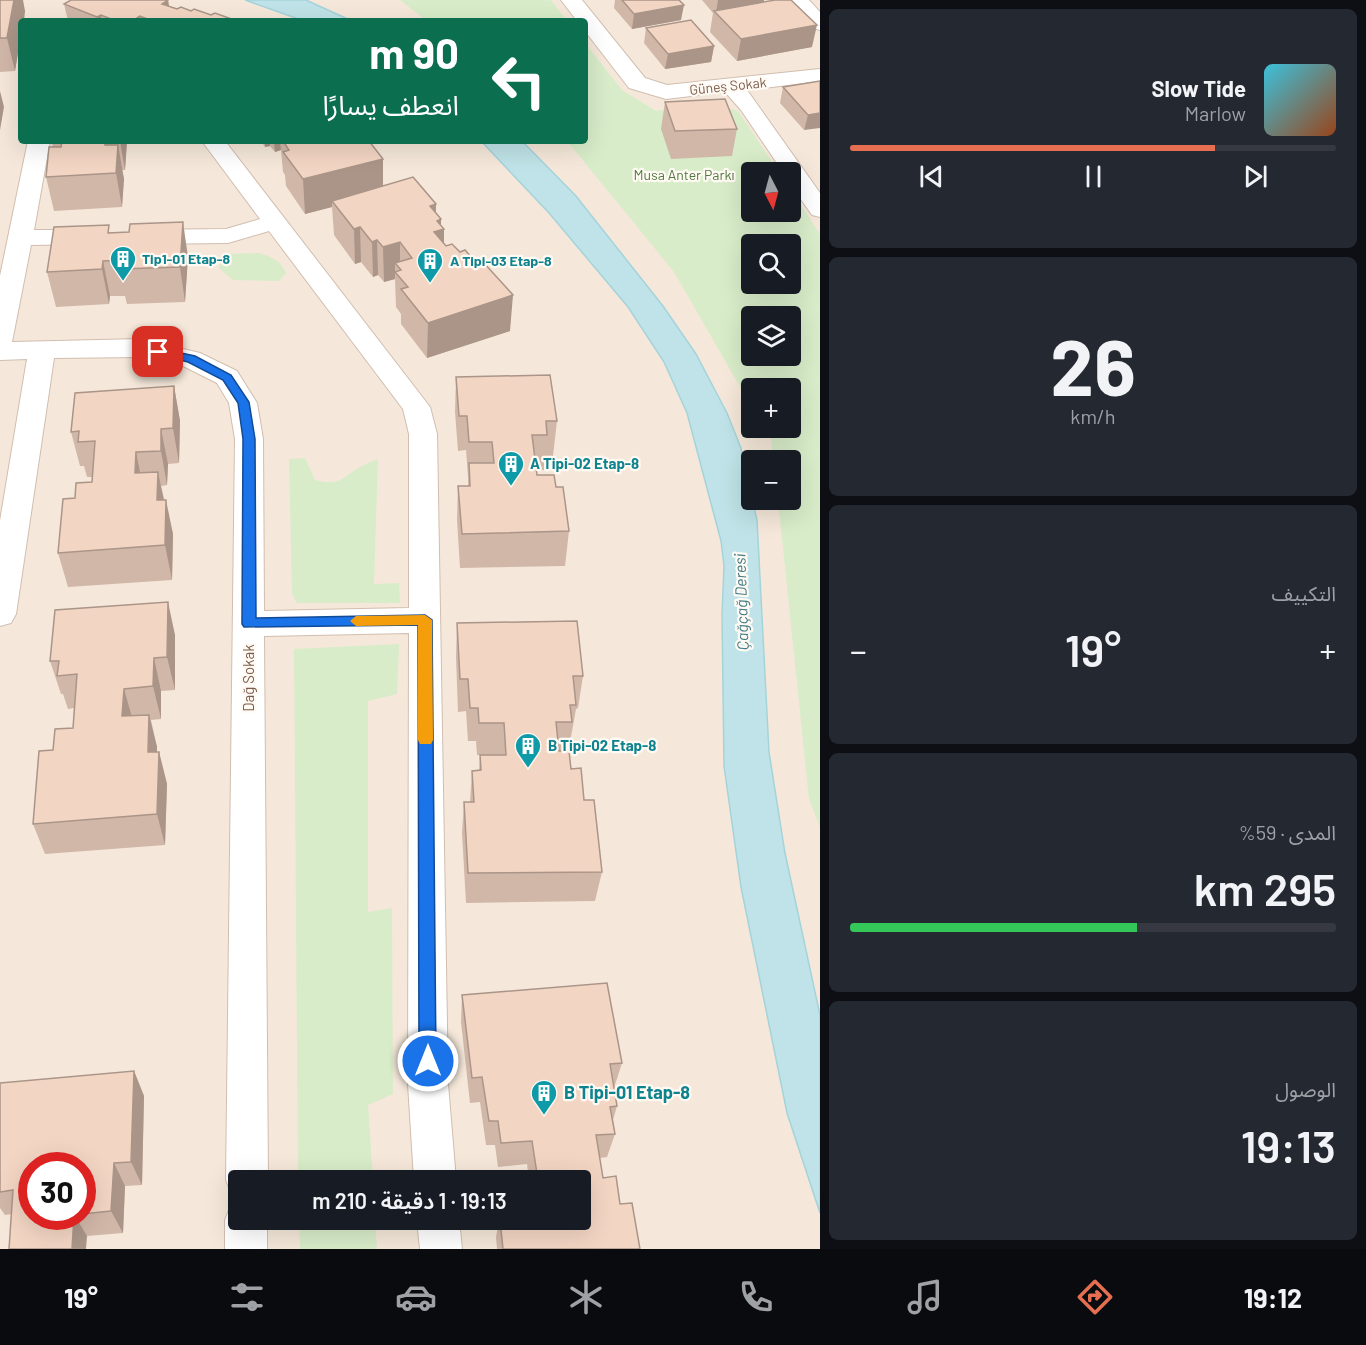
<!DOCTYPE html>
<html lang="ar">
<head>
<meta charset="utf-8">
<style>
  :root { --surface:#171b24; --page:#242831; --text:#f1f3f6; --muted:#9ea1a6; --line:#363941; --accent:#e76f51 }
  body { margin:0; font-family:Barlow,"Noto Sans Arabic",sans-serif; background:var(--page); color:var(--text); direction:rtl; height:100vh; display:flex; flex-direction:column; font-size:22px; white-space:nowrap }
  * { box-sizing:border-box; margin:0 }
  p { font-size:20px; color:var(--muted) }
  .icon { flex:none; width:33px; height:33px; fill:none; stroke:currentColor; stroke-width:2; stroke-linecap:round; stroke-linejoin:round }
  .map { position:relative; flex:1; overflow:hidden; direction:ltr }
  .details { display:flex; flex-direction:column; gap:9px; padding:9px; background:#0d0f14; width:546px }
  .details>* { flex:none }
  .top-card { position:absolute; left:18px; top:18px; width:570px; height:126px; border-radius:6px; box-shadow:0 6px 24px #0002; direction:rtl; background:#0b6e4f; color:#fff; overflow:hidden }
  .needle { width:39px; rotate:174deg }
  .tools { position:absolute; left:741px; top:162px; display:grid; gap:12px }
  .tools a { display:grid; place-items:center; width:60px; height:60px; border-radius:6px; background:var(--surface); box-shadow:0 6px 24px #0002; font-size:30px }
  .speed { position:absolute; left:18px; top:1152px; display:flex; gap:12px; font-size:30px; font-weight:700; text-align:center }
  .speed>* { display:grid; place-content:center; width:78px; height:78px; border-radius:50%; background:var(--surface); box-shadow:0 6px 24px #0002; line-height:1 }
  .speed .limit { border:9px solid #d22; background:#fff; color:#111 }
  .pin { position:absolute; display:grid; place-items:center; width:51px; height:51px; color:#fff; margin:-26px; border-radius:12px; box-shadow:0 3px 9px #0006 }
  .me { position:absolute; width:66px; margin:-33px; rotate:0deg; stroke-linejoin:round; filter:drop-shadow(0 0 4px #0008) }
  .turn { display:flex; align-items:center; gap:21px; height:126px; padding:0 30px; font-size:27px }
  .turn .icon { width:78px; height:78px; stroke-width:2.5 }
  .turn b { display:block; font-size:42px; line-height:51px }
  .big { font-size:45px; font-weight:600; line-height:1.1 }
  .details .widget { flex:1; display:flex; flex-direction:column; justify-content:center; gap:9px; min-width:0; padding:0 21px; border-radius:9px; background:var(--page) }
  .details .dial { align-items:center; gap:0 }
  .dial b { font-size:78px; line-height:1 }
  .song { display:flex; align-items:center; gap:18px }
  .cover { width:72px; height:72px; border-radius:9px; background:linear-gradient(135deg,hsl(190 70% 55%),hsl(20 70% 35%)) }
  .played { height:6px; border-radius:3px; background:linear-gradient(90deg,var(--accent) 75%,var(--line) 75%) }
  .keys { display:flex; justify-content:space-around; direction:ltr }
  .heat { display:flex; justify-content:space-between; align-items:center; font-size:33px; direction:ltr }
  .charge { height:9px; border-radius:4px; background:linear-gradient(90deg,#34c759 59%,var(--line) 0) }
  .trip { position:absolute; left:228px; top:1170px; width:363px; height:60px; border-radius:6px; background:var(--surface); box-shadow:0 6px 24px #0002; font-weight:600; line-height:60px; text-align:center; direction:rtl }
  .tabs { display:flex; height:96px; justify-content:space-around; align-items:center; background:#090b0e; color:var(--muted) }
  .tabs .icon { width:42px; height:42px }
  .tabs .on { color:var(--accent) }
  .tabs b { font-size:27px; color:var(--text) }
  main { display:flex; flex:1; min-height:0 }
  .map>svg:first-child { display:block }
  .residential { fill:#f5e8da; fill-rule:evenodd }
  .green { fill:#d8ecc9; fill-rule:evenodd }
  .water { fill:#bfe3e8; stroke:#a5d3da; stroke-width:1.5 }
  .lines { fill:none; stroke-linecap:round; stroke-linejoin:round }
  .minor-casing { stroke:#d1beb0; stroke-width:2 }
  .minor { fill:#fff; fill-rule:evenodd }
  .wall { fill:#d1b7a8; fill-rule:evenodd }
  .shaded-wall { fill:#aa9588 }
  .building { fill:#f3d5c3; stroke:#aa9588; stroke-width:1.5 }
  .route { fill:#1a73e8; stroke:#114b97; stroke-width:1.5 }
  .slow { fill:#f59e0b }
  .labels { text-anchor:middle; stroke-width:4.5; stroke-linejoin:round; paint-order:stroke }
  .far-street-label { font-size:14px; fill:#7a5c4d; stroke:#fffaf3 }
  .far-park-label { font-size:14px; fill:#537a41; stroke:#fffaf3 }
  .far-culture-label { font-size:14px; font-weight:bold; fill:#0d838f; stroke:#fffaf3; text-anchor:start }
  .culture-label { font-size:15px; font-weight:bold; fill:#0d838f; stroke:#fffaf3; text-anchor:start }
  .street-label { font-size:15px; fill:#7a5c4d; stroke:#fffaf3 }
  .water-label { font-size:16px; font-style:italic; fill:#437c86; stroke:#fffaf3 }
  .near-culture-label { font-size:18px; font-weight:bold; fill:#0d838f; stroke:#fffaf3; text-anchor:start }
</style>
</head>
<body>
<main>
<section class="details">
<div class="widget">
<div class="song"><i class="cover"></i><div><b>Slow Tide</b><p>Marlow</p></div></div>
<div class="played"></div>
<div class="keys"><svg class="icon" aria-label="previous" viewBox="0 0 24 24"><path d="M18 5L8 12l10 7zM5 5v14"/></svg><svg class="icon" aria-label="pause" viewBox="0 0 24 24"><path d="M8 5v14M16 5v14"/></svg><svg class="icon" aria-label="next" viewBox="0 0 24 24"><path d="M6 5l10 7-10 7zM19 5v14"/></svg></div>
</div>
<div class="widget dial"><b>26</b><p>km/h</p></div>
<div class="widget"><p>التكييف</p>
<div class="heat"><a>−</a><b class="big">19°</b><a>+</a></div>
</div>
<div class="widget"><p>المدى · 59%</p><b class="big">295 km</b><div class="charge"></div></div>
<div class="widget"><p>الوصول</p><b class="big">19:13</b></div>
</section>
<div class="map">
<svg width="820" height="1249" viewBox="0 0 820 1249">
  <rect width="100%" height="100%" fill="#fdf6ec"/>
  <!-- residential -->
  <path class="residential" d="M 0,0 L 820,0 L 820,1249 L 0,1249 ZM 21,21 L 585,21 L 585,141 L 21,141 ZM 752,172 L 790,172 L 790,212 L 752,212 ZM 752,244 L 790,244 L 790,284 L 752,284 ZM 752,316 L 790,316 L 790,356 L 752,356 ZM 752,388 L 790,388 L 790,428 L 752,428 ZM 752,460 L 790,460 L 790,500 L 752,500 ZM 32,1166 L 82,1166 L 82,1216 L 32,1216 ZM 238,1180 L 580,1180 L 580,1220 L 238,1220 Z"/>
  <!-- green -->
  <g class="green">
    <polygon points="400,0 551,0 567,21 427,21"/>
    <path d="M 585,43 L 622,90 L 656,111 L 708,102 L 738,111 L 779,172 L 752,172 L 752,212 L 790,212 L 791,190 L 820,234 L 820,827 L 809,799 L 778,500 L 790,500 L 790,460 L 773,460 L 771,439 L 764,428 L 790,428 L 790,388 L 752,388 L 751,406 L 674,272 L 567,141 L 585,141 ZM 752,244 L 790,244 L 790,284 L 752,284 ZM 752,316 L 790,316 L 790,356 L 752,356 Z"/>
    <path d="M 259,253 C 272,257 281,261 286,273 L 279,281 L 233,280 L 219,268 L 221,260 L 229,254 Z"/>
    <path d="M 305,458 L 315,480 C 340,486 340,479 360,467 C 366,464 372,461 378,459 L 374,584 L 399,583 L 400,603 L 297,603 L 292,594 L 289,459 Z"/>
    <polygon points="399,644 397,694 368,701 368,912 392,908 393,1094 368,1105 373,1180 298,1180 294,649"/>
    <polygon points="299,1220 375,1220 377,1249 300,1249"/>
  </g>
  <!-- water -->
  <g class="water">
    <polygon points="245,0 306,0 352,21 304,21"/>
    <polygon points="481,141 522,141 576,196 663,306 696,354 727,413 741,448 757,520 769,752 785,853 820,1015 820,1213 787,1113 741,887 724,766 722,615 724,566 721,541 687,413 664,362 628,307 549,213"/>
  </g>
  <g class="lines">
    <!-- minor casing -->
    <g class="minor-casing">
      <g id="minor">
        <polygon points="561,0 582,0 645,78 667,85 820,69 820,81 747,90 820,193 820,217 812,215 790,184 790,172 783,172 741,110 725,92 666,99 629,88 585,31 585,21 577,21"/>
        <polygon points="788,0 809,0 820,12 820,30 813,28"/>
        <polygon points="28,141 50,141 34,230 94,230 103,232 106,237 103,242 94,244 31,245 12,342 141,339 200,353 237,371 257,403 263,439 264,611 409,608 409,434 403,409 269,231 228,243 141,244 132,242 129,237 132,232 141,230 226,229 260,219 202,141 225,141 430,407 437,434 448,1084 456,1180 414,1180 408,1084 409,633 264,636 268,1180 238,1180 238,1197 232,1195 226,1180 235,439 229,403 217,383 183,366 141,357 54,358 16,614 11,623 0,626 0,521 27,359 0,360 0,276"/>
        <polygon points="238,1202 238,1220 267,1220 267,1249 225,1249 225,1220 231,1205"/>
        <polygon points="417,1220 459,1220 462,1249 420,1249"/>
      </g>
    </g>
    <!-- minor -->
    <use href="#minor" class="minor"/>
  </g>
  <!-- wall -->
  <g class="wall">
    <polygon points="0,0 25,11 21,21 21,35 15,71 0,72"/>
    <polygon points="168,0 169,6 177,9 191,11 237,21 68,21 64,4"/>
    <polygon points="615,0 679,0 681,20 632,29 614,8"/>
    <polygon points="702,0 764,0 764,2 812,47 737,61 710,32 713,13"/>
    <polygon points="646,28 714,46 711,62 665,69 644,43"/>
    <polygon points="820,81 804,130 780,103 783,87"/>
    <polygon points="665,102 737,129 732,156 671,159 661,129"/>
    <polygon points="51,141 127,141 125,170 122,170 124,179 122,207 54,211 46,177 53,147"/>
    <polygon points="261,141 369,141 383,159 383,186 436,204 436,213 441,219 441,225 444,244 510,331 427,358 401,324 401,314 396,307 395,279 384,282 378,275 373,277 361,262 355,264 334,235 332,207 305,214 286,186 285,175 283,172 281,150 275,152 270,146 265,147"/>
    <polygon points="110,232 188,257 185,302 127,304 125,296 110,296 109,304 56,307 47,272"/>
    <polygon points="456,377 557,421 553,456 545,456 544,470 537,470 537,475 556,487 569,531 565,566 460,568 457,520 458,486 468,486 468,477 466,450 458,451 455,412"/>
    <polygon points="174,386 180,421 179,463 168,464 167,485 161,486 173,534 172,580 68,587 58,553 75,498 92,482 92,477 87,477 84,466 80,466 71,432"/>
    <polygon points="457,623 583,676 578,708 576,709 571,737 570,737 568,751 571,769 584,800 602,872 595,901 466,903 462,833 464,802 470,802 472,771 479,770 480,755 477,755 476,741 468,741 466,711 458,712 456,657"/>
    <polygon points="175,635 175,690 161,691 161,719 151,720 157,747 157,752 159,752 167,784 165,845 45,854 33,824 53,750 73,728 74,708 68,709 63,694 61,694 50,661"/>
    <polygon points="462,995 622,1063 614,1088 617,1106 613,1120 615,1134 607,1157 600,1158 603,1178 620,1204 640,1249 497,1249 496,1237 499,1220 580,1220 580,1180 529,1180 527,1164 498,1167 495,1145 486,1145 480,1102 470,1103 461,1022"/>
    <path d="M 134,1071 L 144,1096 L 142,1185 L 125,1186 L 123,1233 L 87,1236 L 11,1214 L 5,1215 L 0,1208 L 0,1083 ZM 82,1166 L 82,1216 L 32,1216 Z"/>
  </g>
  <!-- shaded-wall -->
  <g class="shaded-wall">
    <polygon points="14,0 23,0 25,11 24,21 21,21 21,35 15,71 7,38"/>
    <polygon points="168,0 171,21 162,4"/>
    <polygon points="718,0 764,0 763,7 716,13"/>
    <polygon points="684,5 681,20 632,29 634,14"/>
    <polygon points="101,15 102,21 98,21 97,17"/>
    <polygon points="140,16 141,21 132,21"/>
    <polygon points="817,25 812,47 737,61 741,39"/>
    <polygon points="714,46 711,62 665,69 668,54"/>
    <polygon points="0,91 4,107 0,130"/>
    <polygon points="820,113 820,128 804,130 808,115"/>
    <polygon points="120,141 127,141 125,170"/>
    <polygon points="265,141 270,141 270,146 265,147"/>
    <polygon points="274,141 280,141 281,150 275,152"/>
    <polygon points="118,145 124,179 122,207 116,173"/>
    <polygon points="383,159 383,193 332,201 332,207 305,214 303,179"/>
    <polygon points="436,204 435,232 437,221 441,219 441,230 444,229 444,264 434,267 430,206"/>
    <polygon points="183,222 188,257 185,302 180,267"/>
    <polygon points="360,227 361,262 355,264 354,229"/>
    <polygon points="377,240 378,275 373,277 372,242"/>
    <polygon points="400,242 400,269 395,263 395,279 384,282 383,247"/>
    <polygon points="103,261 110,296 109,304 102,269"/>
    <polygon points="513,295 510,331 427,358 428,323"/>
    <polygon points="174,386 180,421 179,463 173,428"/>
    <polygon points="161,429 168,464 167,485 161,451"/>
    <polygon points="136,452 143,487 135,473"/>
    <polygon points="158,472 165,506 157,500"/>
    <polygon points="166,500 173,534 172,580 165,545"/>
    <polygon points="168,602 175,635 175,690 167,657"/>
    <polygon points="154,658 161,691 161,719 153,686"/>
    <polygon points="124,689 133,721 122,716"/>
    <polygon points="149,715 157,747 156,784 148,752"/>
    <polygon points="159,752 167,784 165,845 157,814"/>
    <polygon points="134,1071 144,1096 142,1185 131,1162"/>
    <polygon points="114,1163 125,1186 123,1233 111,1211"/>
    <polygon points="74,1216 75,1216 87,1236 86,1249 72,1249"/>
  </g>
  <!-- building -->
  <g class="building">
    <polygon points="0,0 14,0 7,38 0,38"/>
    <polygon points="71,0 168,0 162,4 177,9 181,7 191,11 194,9 211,15 215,13 237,21 152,21 140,16 132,21 125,21 121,19 116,21 101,15 97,17 64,4"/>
    <polygon points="622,0 679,0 684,5 634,14"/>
    <polygon points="775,0 791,0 817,25 741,39 714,11"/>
    <polygon points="691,20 714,46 668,54 646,28"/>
    <polygon points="820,81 820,113 808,115 783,87"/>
    <polygon points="725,99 737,129 675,131 665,102"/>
    <polygon points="62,141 106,141 105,145 118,145 116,173 46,177 49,147 61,147"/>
    <polygon points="283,141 369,141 383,159 303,179 283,152 289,150"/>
    <polygon points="413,177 436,204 430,206 441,219 437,221 444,229 434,232 446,246 452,244 460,252 465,250 478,265 484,263 513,295 428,323 401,289 408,287 395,272 401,270 395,263 412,258 400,242 383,247 377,240 372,242 360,227 354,229 332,201"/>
    <polygon points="183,222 180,267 120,269 121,260 103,261 102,269 47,272 54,227 109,225 108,233 129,232 130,224"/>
    <polygon points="550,375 557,421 546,421 547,435 532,435 537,475 554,475 556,487 563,487 569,531 462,534 458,486 470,486 469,463 494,463 492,442 469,442 467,416 459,416 456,377"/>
    <polygon points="174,386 173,428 161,429 161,451 136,452 135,473 158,472 157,500 166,500 165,545 58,553 63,499 75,498 76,483 92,482 95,441 78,442 79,431 71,432 75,393"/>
    <polygon points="168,602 167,657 154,658 153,686 124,689 122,716 149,715 148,752 159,752 157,814 33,824 39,751 53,750 55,729 73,728 77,674 57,676 59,661 50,661 55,610"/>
    <polygon points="577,621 583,676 573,676 576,705 570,705 572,722 556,722 559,751 569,751 571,769 581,768 584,800 594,800 602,872 468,873 464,802 474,802 472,771 481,770 480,755 506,755 504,723 479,723 478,708 470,708 468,679 460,679 457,623"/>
    <polygon points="607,983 622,1063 610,1064 617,1106 610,1107 615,1134 596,1135 603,1178 616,1176 620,1204 632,1203 640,1249 503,1249 500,1220 580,1220 580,1180 538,1180 532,1141 501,1143 498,1121 489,1121 482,1077 472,1078 462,995"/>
    <polygon points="134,1071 131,1162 114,1163 111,1211 82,1214 82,1166 32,1166 32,1216 74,1216 72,1249 9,1249 13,1190 0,1192 0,1083"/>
  </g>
  <!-- route -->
  <polygon class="route" points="158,348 195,356 231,375 249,402 255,439 256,618 425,615 432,620 436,1061 434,1067 428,1069 422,1067 419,1061 418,625 244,627 242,624 243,439 238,403 223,380 188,362 154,354 154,349"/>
  <!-- slow -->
  <polygon class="slow" points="425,615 432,620 433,740 431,744 420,744 418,740 418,625 356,626 350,621 356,616"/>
  <!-- icons -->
  <defs>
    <g id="building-pin" transform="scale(1.35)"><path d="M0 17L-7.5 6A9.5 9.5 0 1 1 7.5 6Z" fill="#0f9aa8" stroke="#fffaf3"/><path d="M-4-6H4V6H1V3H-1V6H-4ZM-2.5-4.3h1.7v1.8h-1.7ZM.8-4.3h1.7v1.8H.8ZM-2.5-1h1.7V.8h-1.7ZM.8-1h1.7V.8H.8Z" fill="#fff"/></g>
  </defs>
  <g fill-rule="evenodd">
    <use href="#building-pin" x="123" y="259"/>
    <use href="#building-pin" x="430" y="261"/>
    <use href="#building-pin" x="511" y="464"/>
    <use href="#building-pin" x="528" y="746"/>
    <use href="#building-pin" x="544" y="1093"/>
  </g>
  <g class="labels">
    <!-- far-street labels -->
    <g class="far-street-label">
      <text transform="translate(728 86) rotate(-6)" y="5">Güneş Sokak</text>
    </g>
    <!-- far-park labels -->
    <g class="far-park-label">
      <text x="684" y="180">Musa Anter Parkı</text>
    </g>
    <!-- far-culture labels -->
    <g class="far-culture-label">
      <text x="142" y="264">Tip1-01 Etap-8</text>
      <text x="450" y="266">A Tipi-03 Etap-8</text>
    </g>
    <!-- culture labels -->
    <g class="culture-label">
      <text x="530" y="469">A Tipi-02 Etap-8</text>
      <text x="548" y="751">B Tipi-02 Etap-8</text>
    </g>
    <!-- street labels -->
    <g class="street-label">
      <text transform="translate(249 678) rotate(-90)" y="5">Dağ Sokak</text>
    </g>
    <!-- water labels -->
    <g class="water-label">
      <text transform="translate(741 602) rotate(-92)" y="6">Çağçağ Deresi</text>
    </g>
    <!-- near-culture labels -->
    <g class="near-culture-label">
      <text x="564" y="1099">B Tipi-01 Etap-8</text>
    </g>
  </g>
</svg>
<div class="tools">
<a><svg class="needle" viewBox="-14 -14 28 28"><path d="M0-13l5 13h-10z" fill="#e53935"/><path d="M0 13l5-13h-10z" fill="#9ea1a6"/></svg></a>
<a><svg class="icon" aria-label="search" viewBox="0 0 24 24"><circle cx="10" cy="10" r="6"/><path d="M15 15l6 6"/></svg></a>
<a><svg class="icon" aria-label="layers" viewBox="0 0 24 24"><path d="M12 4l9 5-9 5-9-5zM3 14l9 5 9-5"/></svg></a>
<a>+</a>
<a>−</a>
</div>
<div class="speed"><div class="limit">30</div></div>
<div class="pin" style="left:158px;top:352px;background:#d93025"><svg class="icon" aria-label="arrive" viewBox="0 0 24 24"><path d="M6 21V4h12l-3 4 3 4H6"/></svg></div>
<svg class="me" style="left:428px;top:1061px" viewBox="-20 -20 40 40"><circle r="17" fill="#1a73e8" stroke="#fff" stroke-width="3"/><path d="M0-11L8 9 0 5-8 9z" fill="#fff"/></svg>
<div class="trip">19:13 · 1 دقيقة · 210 m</div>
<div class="top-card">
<div class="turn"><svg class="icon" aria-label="left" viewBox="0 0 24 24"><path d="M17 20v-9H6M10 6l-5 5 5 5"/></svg><div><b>90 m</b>انعطف يسارًا</div></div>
</div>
</div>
</main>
<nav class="tabs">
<b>19:12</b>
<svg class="icon on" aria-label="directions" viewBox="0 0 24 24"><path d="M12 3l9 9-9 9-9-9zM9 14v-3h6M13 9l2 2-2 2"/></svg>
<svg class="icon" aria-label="music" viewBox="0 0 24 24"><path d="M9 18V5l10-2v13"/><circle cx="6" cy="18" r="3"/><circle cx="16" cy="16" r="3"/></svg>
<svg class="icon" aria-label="phone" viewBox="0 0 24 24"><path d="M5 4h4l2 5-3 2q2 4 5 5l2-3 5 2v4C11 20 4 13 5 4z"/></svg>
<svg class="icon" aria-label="climate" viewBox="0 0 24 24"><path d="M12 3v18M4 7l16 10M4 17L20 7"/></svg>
<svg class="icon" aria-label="car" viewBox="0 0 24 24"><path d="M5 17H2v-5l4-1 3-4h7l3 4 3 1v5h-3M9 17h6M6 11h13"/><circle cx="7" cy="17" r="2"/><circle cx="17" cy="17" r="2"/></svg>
<svg class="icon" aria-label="filters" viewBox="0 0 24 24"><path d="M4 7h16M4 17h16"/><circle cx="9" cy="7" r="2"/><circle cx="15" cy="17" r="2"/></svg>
<b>19°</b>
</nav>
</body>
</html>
